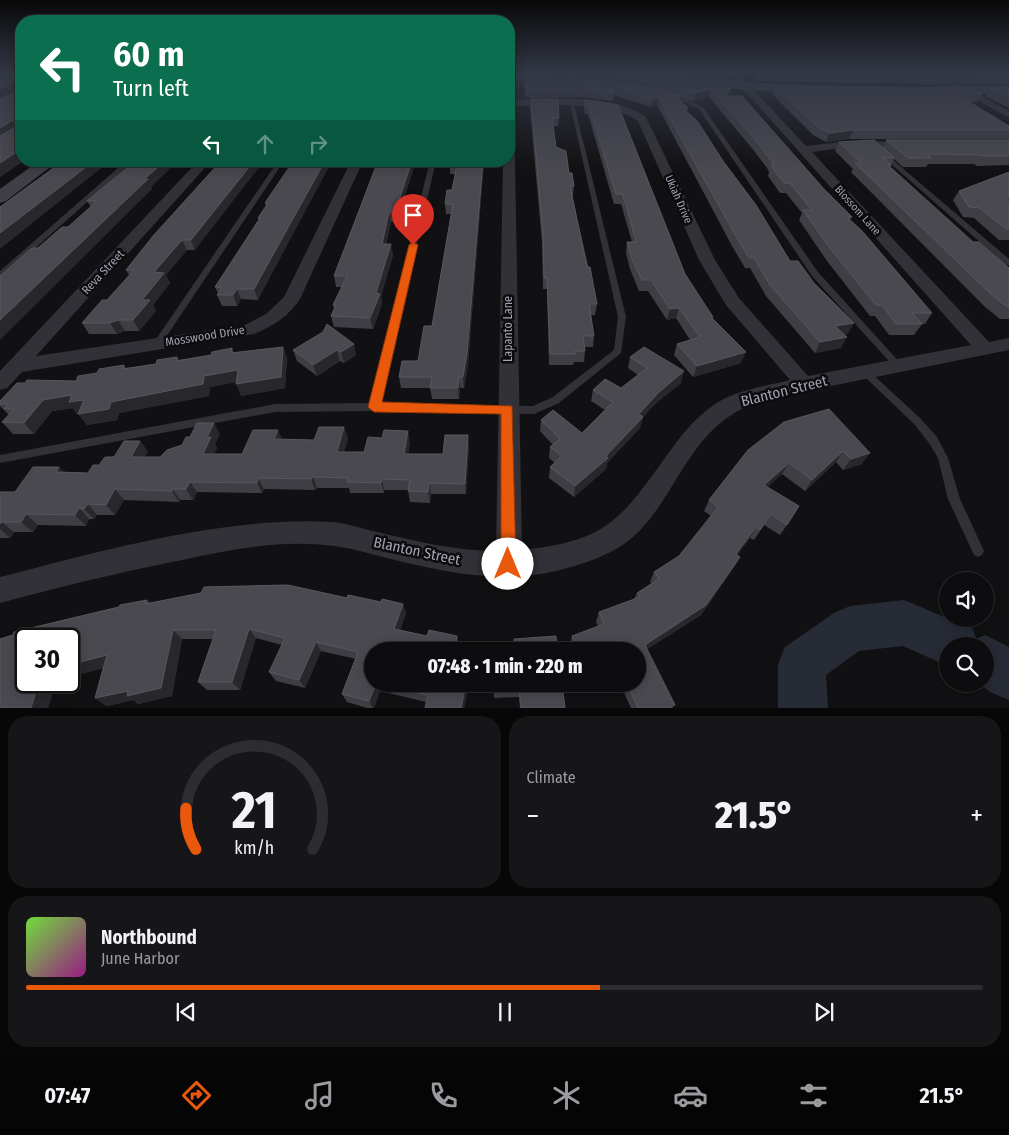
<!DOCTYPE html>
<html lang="en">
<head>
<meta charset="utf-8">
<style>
  :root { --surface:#0d0c0e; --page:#161517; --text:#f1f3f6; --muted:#9a9b9e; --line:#2d2c2e; --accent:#ea580c }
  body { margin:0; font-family:"Fira Sans Condensed",sans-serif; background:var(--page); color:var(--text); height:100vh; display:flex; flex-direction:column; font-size:19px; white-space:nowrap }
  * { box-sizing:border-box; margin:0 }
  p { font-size:16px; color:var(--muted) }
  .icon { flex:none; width:28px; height:28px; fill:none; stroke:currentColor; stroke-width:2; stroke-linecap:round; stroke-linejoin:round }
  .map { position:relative; height:708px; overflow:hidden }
  .panel { display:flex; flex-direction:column; gap:8px; padding:8px; background:#070708; flex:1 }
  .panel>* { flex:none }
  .banner { position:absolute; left:15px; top:15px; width:500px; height:152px; border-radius:20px; box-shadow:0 2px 12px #0003,0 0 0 1px var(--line); background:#0b6e4f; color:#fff; overflow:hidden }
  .buttons { position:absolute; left:939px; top:572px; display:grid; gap:10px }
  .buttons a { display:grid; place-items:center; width:55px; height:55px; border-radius:50%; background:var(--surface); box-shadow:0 2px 12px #0003,0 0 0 1px var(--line); font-size:25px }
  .speed { position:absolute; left:15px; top:628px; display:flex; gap:10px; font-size:25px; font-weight:700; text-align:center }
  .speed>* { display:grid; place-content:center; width:65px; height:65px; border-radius:50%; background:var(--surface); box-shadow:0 2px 12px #0003,0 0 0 1px var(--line); line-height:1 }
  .speed .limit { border:2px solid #111; border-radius:8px; background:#fff; color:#111 }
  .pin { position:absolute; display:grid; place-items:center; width:42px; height:42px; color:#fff; margin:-51px -21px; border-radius:50% 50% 50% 0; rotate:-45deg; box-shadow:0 0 5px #0007 }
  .pin .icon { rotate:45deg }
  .me { position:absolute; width:55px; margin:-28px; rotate:0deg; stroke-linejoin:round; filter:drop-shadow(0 0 4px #0008) }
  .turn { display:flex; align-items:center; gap:18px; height:105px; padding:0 15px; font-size:22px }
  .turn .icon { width:65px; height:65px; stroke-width:2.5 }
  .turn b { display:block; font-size:35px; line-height:42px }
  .lanes { display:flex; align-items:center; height:48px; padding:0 15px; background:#0003; justify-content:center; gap:25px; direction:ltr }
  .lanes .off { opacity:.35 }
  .big { font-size:38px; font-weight:800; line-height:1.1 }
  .panel .tile { flex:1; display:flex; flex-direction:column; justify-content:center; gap:8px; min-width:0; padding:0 18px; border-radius:20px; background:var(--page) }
  .panel .dial { align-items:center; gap:0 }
  .dial svg { height:130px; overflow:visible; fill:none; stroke:var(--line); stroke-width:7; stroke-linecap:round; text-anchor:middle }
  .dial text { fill:var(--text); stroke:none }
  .song { display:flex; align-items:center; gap:15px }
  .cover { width:60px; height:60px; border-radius:8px; background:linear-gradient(135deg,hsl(100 70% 55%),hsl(310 70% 35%)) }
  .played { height:5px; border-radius:2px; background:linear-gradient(90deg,var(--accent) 60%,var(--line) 60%) }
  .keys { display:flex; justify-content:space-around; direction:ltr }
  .heat { display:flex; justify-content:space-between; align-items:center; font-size:28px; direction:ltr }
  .panel .tiles { flex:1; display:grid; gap:8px; grid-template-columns:1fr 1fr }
  .tile:last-child { grid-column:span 2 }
  .trip { position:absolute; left:364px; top:642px; width:282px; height:50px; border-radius:25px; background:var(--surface); box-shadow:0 2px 12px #0003,0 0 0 1px var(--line); font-weight:800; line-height:50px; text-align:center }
  .tabs { display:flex; height:80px; justify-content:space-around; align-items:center; background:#050506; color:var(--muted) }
  .tabs .icon { width:35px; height:35px }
  .tabs .on { color:var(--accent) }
  .tabs b { font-size:22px; color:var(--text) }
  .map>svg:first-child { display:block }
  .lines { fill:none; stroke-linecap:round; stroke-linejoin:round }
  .river { fill:#272b35; fill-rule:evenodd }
  .lane { fill:#323137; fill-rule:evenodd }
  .street { fill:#323137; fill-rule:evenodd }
  .secondary { fill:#403f47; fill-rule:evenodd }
  .wall { fill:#3f3e44 }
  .shaded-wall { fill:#28272b }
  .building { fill:#4a4950; stroke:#58575f }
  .route { fill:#ea580c; stroke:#983908 }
  .labels { text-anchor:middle; stroke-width:5; stroke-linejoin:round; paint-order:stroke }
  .far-street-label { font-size:11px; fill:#a2a2b2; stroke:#0c0b0d }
  .street-label { font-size:12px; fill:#a2a2b2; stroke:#0c0b0d }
  .near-street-label { font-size:15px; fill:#a2a2b2; stroke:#0c0b0d }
</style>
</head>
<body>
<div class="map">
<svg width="1009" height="708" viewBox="0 0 1009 708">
  <rect width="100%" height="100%" fill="#111012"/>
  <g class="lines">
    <!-- river -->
    <polygon class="river" points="904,600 973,629 976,639 985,635 1009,647 1009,700 992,693 979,684 985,684 985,646 948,646 948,666 903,646 859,651 826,675 828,708 778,708 778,664 785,647 834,613 850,606"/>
    <!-- lane -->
    <g class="lane">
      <polygon points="509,82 536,82 538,83 536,84 509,84"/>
      <polygon points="671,94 675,94 703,107 818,272 902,365 903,367 902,369 896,369 812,276 699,109 671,96"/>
      <polygon points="572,103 574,104 626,317 621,353 559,403 534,414 374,411 275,412 0,463 0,455 275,404 370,403 430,161 436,161 380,403 533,406 553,397 614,350 618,317 570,104"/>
      <polygon points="882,154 886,154 1009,259 1009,265 1006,265 882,156"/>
      <polygon points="126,161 133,161 3,277 0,277 0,271"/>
      <polygon points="278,161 284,161 160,346 154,346 153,344 154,342"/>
      <polygon points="866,370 869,371 921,419 937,437 948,458 960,499 984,551 982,555 978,557 974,555 948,499 938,458 929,443 915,425 863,375 861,373 863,371"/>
    </g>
    <!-- street -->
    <g class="street">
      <path d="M 729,73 L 738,73 L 806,146 L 849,141 L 913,142 L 913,146 L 909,147 L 849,147 L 812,152 L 989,342 L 1009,338 L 1009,350 C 951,362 894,373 836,385 C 806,391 762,396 736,412 C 686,441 673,502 632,538 C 612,555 581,565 556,571 C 498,585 439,571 383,557 C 367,553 351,548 334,546 C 283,539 232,549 182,560 C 120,572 60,587 0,603 L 0,577 C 105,550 224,516 332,522 C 347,523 362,529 377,532 C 416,541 455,551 496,551 L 503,161 L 509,161 L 509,92 L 514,95 L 514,100 C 556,100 609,92 646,117 L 715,260 L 739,298 L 808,376 L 971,345 ZM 559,105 C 586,106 615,105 638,121 L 699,260 L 726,305 L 790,380 C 767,386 741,389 720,401 C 698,414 682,434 667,455 C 620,521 606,541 522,550 L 514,106 Z"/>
      <polygon points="930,73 940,73 1009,111 1009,118"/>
      <path d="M 198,161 L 211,161 L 36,356 L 245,325 L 266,314 L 284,297 L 351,161 L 363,161 L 300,299 C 289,316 273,326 254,334 L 22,372 L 7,388 L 0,390 L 0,371 Z"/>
    </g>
    <!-- secondary -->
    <g class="secondary">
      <polygon points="641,73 674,73 745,82 808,85 814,89 808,93 745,90 647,77"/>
      <polygon points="940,86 1009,86 1009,94 935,93 934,90 935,87"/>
      <polygon points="39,161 58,161 6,201 0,203 0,189"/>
    </g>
  </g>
  <!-- wall -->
  <g class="wall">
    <polygon points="21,73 21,161 23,161 0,177 0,99"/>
    <polygon points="509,73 662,73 732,84 728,96 852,217 850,220 932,313 925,324 922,324 914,335 889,335 875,316 870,316 827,261 799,220 802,213 786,193 780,193 768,176 769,172 767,168 751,147 709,97 694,101 683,99 682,102 688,108 687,112 723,161 790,261 848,334 844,334 841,348 815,353 766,296 750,268 745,268 732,246 657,105 651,107 614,95 613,101 582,97 530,98 525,96 525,79 509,79"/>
    <polygon points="691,73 717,73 716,76"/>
    <polygon points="755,73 943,73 949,76 945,84 759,81"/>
    <polygon points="956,73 1009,73 1009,85 963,84 953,78"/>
    <polygon points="774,86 982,94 977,102 970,102 1009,126 1009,139 849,139 826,142 813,135 772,94"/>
    <polygon points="1009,87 1009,108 985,96 990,88"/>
    <polygon points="531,99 559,118 558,126 554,126 556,147 569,173 574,186 573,196 572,196 597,304 595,315 591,315 594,336 593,347 585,347 585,351 584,362 574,362 573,365 549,365 547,289 543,289 542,243 530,108"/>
    <polygon points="585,100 618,105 685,274 713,317 712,319 741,363 693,377 674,355 677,344 690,340 676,318 667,320 648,291 639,291 630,269 626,253 627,242 632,242 621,204 614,204 588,114 585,114 584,108"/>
    <polygon points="886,140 1009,140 1009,165 977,166 974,164 928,164 926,167 903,167 894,159 890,168 973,242 1009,268 1009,319 1000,319 984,306 851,172 853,169 835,151 839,142 883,147"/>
    <polygon points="221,161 195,250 187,250 166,275 170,283 153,305 156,311 139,331 125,331 117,334 89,334 82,323 107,300 129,275 126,270"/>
    <polygon points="378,161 416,161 396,222 391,222 386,244 393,255 381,296 382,304 373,329 334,327 331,316 334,309 333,305 342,287 336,287 334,276"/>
    <polygon points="484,161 468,364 464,388 460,388 459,399 432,399 430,388 401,388 399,377 418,361 432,326 451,214 446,214 445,204 452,190 455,174 450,174 450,165"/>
    <polygon points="297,164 258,300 241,299 237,306 222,306 217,295 218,293 215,287 259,220 258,218 266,206 265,203"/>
    <polygon points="1009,172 1009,240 999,240 974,218 963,217 953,200 959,191"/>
    <polygon points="151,187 152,189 38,248 68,227 91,207 87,201"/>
    <polygon points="354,344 356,355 344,363 340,361 317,376 297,361 293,350"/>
    <polygon points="283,347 287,358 285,388 241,396 236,382 210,387 209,396 119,413 117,420 87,425 79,413 77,414 73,408 52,411 34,434 13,434 2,422 9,415 0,406 0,401 76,381 97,373 124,365 126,368 156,364 177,357 179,360 211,355 232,348 234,353"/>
    <polygon points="630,357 681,383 655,404 643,417 640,428 607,463 606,469 574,497 549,478 550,467 555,463 549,458 550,447 553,445 540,431 541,420 582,433 605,410 591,401 593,390 621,388 638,375 628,368"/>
    <polygon points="829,409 862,464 843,470 836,462 805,491 782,474 767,487 787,525 780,535 764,525 754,540 750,538 737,555 740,557 734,567 701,615 647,649 673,708 631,708 620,684 638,684 638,651 572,651 570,645 572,636 598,626 596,622 599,612 634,599 637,593 652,584 650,582 654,572 679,556 711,516 704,511 709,500"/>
    <polygon points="344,427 348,439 344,452 364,452 410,442 408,454 443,454 469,446 466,494 431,494 430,503 410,502 408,490 384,490 384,493 350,493 349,488 317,488 315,490 264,489 262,493 197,492 193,500 180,500 179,502 124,500 115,515 97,515 94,519 89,519 86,526 38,525 33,532 14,532 10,538 0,538 0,492 15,492 59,467 64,472 88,473 99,465 140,441 148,452 145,457 160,457 220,434 215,444 217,448 214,454 242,454 282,439 314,440"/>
    <polygon points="288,585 347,598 348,595 381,602 382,599 403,604 406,613 400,630 427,636 429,630 457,636 458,641 474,645 475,651 372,651 372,684 469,684 464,708 425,708 426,702 380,691 374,708 367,708 347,702 342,694 356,659 321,651 305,688 276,681 269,672 282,645 256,638 240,690 207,690 198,682 213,639 182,639 172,696 138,704 133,700 107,706 95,698 103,668 69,677 69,639 26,639 26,681 56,681 48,708 0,708 0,639 13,635 14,632 119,607 120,605 147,600 150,603 201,593 204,587"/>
    <polygon points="493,684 562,684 565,708 520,708 519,697 494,698"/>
  </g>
  <!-- shaded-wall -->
  <g class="shaded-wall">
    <polygon points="16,82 20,90 0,99 0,89"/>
    <polygon points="732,84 730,92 724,104 726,96"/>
    <polygon points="710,89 709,97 694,101 695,93"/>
    <polygon points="683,96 682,105 678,98"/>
    <polygon points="658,97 657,105 651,107 652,99"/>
    <polygon points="13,120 18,128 0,140 0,128"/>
    <polygon points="853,130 849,139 826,142 829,133"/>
    <polygon points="21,149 21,161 23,161 0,177 0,163"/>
    <polygon points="94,161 110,161 0,249 0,233"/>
    <polygon points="165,161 178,161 151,187 152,189 0,340 0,320"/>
    <polygon points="254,161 264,161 195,250 191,240"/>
    <polygon points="325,161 332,161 258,300 254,289"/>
    <polygon points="412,161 416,161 396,222 395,212"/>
    <polygon points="483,161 484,161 468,364 464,388 463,377"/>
    <polygon points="389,212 391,222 384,254 382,244"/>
    <polygon points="182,240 187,250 166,275 170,283 153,305 156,311 139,331 133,320 154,272"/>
    <polygon points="391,244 393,255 381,296 382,304 373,329 370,318 376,293"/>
    <polygon points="237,289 241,299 237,306 233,295"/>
    <polygon points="679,308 676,318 667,320 670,309"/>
    <polygon points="118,320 125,331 117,334 110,323"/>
    <polygon points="854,323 848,334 830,337 835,326"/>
    <polygon points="847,337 841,348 815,353 820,342"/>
    <polygon points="354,344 356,355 344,363 341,352"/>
    <polygon points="283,347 287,358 285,388 241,396 236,384"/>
    <polygon points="337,350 340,361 317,376 313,365"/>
    <polygon points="746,352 741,363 693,377 697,366"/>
    <polygon points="238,370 243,381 210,387 209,396 119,413 117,420 87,425 78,414 111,402 204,376"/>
    <polygon points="684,371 681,383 655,404 636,425 639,414 658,393"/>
    <polygon points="459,377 460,388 459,399 458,388"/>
    <polygon points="72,395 84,400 93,411 77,414 73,408 52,411 34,434 24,423 43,400"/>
    <polygon points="643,417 640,428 607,463 606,469 574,497 575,486"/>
    <polygon points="214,423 220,434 215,444 217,448 209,465 203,454 207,437"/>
    <polygon points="344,427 348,439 341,463 337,452"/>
    <polygon points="278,430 283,441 274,439"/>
    <polygon points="408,431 410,442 406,465 404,454"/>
    <polygon points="468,435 469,446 466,494 465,484"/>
    <polygon points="140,441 148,452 139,468 131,457"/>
    <polygon points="843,451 836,462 805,491 812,480"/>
    <polygon points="870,453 862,464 843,470 851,459"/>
    <polygon points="789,463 782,474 758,496 764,485"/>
    <polygon points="59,467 69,478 56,472"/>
    <polygon points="313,477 317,488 315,490 311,479"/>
    <polygon points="258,478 264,489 262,493 257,483"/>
    <polygon points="382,479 384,490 384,493 381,483"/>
    <polygon points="190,482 197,492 193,500 186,489"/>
    <polygon points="429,483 431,494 430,503 428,492"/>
    <polygon points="115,489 124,500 115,515 106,505"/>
    <polygon points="173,489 180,500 179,502 172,491"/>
    <polygon points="88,504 97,515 94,519 84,509"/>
    <polygon points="79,508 89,519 86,526 75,515"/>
    <polygon points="26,514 38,525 33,532 21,522"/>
    <polygon points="2,522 14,532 10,538 0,529 0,524"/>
    <polygon points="756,527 750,538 730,565 736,554"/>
    <polygon points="740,557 734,567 701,615 641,653 645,645"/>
    <polygon points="403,604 406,613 397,638 394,629"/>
    <polygon points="249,629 256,638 240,690 232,682"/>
    <polygon points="173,630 182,639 172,696 138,704 133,700 107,706 95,698 128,691"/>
    <polygon points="316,642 321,651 305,688 299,680"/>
    <polygon points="107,655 118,664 69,677 69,665"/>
    <polygon points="39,681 56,681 48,708 31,708"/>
    <polygon points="376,684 380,691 374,708 373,708 369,701"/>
    <polygon points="466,684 469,684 464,708 461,708"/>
    <polygon points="587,684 593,684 586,687"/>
  </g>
  <!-- building -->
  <g class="building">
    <polygon points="0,73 21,73 21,149 0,163 0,136 17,126 17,120 13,120 0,128 0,99 17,92 18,84 16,82 0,89"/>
    <polygon points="563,73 662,73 726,80 724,83 732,84 726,96 742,96 824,189 852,217 847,217 863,232 932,313 912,313 922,324 896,324 882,305 876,305 832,251 803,210 812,210 790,183 784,183 771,166 774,166 770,159 754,138 710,89 695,93 631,78 583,73"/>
    <polygon points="762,73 943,73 949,76"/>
    <polygon points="961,73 1009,73 1009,77 967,76"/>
    <polygon points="525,78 605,81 651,88 683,96 678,98 688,108 683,108 698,122 723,161 756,205 790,261 798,261 814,283 854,323 835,326 847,337 820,342 770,285 754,258 749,258 736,236 658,97 652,99 611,86 614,93 582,89 530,90 525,88"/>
    <polygon points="774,86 970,88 982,94 956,94 1009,126 1009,130 853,130 829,133 817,126"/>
    <polygon points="1009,87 1009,97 990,88"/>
    <polygon points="531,99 558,99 559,118 552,118 556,147 566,151 569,173 572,173 574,186 570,186 587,267 590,267 597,304 589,304 594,336 583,336 585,351 574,351 575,354 550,354 547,278 544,278 543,232"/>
    <polygon points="585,100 618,105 685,274 713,317 711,317 746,352 697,366 677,344 700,337 679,308 670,309 651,280 642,280 632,259 627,242 636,242 626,204 622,194 616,194 589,106 586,106"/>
    <polygon points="874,140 895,158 883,158 891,165 888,165 973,242 979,242 1009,268 1009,308 993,296 855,163 861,163 839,142"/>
    <polygon points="886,140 1009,140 1009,156 983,156 980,155 927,154 931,158 908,158"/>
    <polygon points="63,161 94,161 0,233 0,207"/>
    <polygon points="135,161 165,161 145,179 148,179 0,320 0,276 32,248 38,248 62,227 68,227 97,201 87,201"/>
    <polygon points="221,161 254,161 191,240 182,240 154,272 164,273 142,300 150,300 133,320 118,320 110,323 82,323 102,300 107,300 134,270 126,270 153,236"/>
    <polygon points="299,161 325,161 254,289 237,289 233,295 217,295 222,287 215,287 260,218 258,218 268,203 265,203 290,166 297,164"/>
    <polygon points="378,161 412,161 395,212 389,212 382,244 391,244 376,293 380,294 370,318 331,316 336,305 333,305 347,276 334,276"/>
    <polygon points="451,161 483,161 467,353 463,377 459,377 458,388 430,388 432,377 399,377 402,361 418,361 424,326 432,326 453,204 445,204 447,190 452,190 457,165 450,165"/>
    <polygon points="1009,172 1009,197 1006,199 1009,203 1009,229 1006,229 980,208 969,207 959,191"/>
    <polygon points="327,324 354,344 341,352 337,350 313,365 293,350 323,332"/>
    <polygon points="283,347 281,377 236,384 238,370 204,376 203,384 111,402 109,409 78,414 84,400 69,402 72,395 43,400 24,423 2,422 14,409 4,409 9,404 0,404 0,401 17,383 25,383 27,380 76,381 78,376 97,373 99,369 124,365 123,369 156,364 157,360 177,357 176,361 211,355 212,352 232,348 231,353"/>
    <polygon points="644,347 684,371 658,393 639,414 643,417 606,456 608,458 575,486 550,467 562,456 550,447 560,439 541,420 553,410 582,433 613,402 593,390 605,379 621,388 647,368 630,357"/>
    <polygon points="829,409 870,453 851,459 843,451 812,480 789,463 764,485 799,506 787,525 771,514 760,530 756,527 736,554 740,557 706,605 645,645 675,705 668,708 638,708 627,684 638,684 638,651 578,651 572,636 604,624 599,612 640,597 637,593 659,579 654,572 679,556 718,507 709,500 748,450 784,422"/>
    <polygon points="197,423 214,423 207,437 211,437 203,454 242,454 253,430 278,430 274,439 314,440 319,427 344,427 337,452 364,452 368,437 382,438 384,430 408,431 404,454 443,454 445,435 468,435 465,484 429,483 428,492 408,491 410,480 382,479 381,483 347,482 348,478 313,477 311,479 258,478 257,483 190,482 186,489 173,489 172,491 115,489 106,505 88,504 84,509 79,508 75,515 26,514 21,522 2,522 0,524 0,492 15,492 33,467 59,467 56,472 88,473 93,465 99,465 105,457 114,457 124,441 140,441 131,457 160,457 167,450 182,445 186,437 190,437"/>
    <polygon points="288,585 347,598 348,595 381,602 382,599 403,604 394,629 427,636 429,630 457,636 456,641 474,645 473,651 372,651 372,684 376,684 369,701 342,694 358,652 316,642 299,680 269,672 285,638 249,629 232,682 198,682 216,630 173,630 161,688 127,696 128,691 95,698 107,655 69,665 69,639 26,639 26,681 39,681 31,708 0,708 0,639 13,635 14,632 119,607 120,605 147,600 145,604 201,593 204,587"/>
    <polygon points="556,636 558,651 492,651 492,646 514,645 514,639"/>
    <polygon points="378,684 466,684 461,708 425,708 428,695"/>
    <polygon points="493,684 562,684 565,708 521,708 519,689 494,690"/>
  </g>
  <!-- sky -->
  <linearGradient id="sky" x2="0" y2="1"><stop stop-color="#09090a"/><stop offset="0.42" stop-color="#323744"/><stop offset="1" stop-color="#323744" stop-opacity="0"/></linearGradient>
  <rect width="1009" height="172" fill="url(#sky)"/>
  <!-- route -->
  <polygon class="route" points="413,242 418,245 382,402 512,406 516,564 514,569 508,572 503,569 501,564 501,414 374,412 368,407 409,245"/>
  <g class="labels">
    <!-- far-street labels -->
    <g class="far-street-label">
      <text transform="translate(679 199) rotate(66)" y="4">Ukiah Drive</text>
      <text transform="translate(858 210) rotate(48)" y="4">Blossom Lane</text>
    </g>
    <!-- street labels -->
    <g class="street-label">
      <text transform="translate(103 272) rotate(-47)" y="4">Reva Street</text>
      <text transform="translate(508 329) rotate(-90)" y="4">Lapanto Lane</text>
      <text transform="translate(205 336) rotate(-9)" y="4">Mosswood Drive</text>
    </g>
    <!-- near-street labels -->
    <g class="near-street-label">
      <text transform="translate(784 391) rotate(-14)" y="5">Blanton Street</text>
      <text transform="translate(417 551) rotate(12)" y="5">Blanton Street</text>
    </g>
  </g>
</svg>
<div class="buttons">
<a><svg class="icon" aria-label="sound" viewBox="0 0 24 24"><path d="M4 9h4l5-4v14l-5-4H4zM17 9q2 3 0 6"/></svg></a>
<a><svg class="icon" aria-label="search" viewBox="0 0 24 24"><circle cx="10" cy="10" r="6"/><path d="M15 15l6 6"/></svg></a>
</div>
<div class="speed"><div class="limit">30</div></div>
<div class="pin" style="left:413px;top:245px;background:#d93025"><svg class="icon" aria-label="arrive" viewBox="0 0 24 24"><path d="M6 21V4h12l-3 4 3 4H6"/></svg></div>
<svg class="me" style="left:508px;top:564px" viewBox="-20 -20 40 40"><circle r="19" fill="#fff"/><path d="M0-13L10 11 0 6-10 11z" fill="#ea580c"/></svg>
<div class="trip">07:48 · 1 min · 220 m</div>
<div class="banner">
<div class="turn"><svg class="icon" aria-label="left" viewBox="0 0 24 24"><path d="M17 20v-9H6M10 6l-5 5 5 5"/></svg><div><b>60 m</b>Turn left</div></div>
<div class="lanes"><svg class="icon" aria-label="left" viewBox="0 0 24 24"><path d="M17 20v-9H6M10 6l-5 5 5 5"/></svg><svg class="icon off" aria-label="ahead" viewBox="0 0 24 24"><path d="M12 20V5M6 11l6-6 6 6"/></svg><svg class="icon off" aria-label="right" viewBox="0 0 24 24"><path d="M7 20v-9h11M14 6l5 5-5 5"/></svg></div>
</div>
</div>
<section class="panel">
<div class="tiles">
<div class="tile dial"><svg viewBox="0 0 100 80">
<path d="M14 69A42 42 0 1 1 86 69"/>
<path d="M14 69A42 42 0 0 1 8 44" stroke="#ea580c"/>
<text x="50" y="56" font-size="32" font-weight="700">21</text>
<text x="50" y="72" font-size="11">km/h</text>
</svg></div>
<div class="tile"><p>Climate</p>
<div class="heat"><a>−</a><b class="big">21.5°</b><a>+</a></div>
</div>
<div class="tile">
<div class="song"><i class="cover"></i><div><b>Northbound</b><p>June Harbor</p></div></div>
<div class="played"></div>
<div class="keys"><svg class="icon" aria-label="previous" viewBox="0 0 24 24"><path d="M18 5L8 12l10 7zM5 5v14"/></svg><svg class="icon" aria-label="pause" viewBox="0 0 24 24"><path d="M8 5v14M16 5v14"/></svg><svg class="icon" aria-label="next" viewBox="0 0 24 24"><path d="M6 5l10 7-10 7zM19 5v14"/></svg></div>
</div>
</div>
</section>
<nav class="tabs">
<b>07:47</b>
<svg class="icon on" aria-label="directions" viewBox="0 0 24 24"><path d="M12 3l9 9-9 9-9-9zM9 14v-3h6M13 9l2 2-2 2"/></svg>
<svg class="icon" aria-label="music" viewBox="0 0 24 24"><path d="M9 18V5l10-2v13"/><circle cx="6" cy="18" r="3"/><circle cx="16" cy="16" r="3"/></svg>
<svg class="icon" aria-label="phone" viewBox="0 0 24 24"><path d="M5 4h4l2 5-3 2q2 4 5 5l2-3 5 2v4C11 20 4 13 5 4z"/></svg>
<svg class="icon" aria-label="climate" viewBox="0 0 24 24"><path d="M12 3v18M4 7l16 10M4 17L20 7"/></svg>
<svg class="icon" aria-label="car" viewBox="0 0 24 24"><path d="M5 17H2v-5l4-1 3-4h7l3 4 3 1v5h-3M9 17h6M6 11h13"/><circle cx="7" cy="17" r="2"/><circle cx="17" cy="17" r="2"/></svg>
<svg class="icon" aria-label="filters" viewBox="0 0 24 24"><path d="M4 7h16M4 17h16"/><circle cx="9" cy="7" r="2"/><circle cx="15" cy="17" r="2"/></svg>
<b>21.5°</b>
</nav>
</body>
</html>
